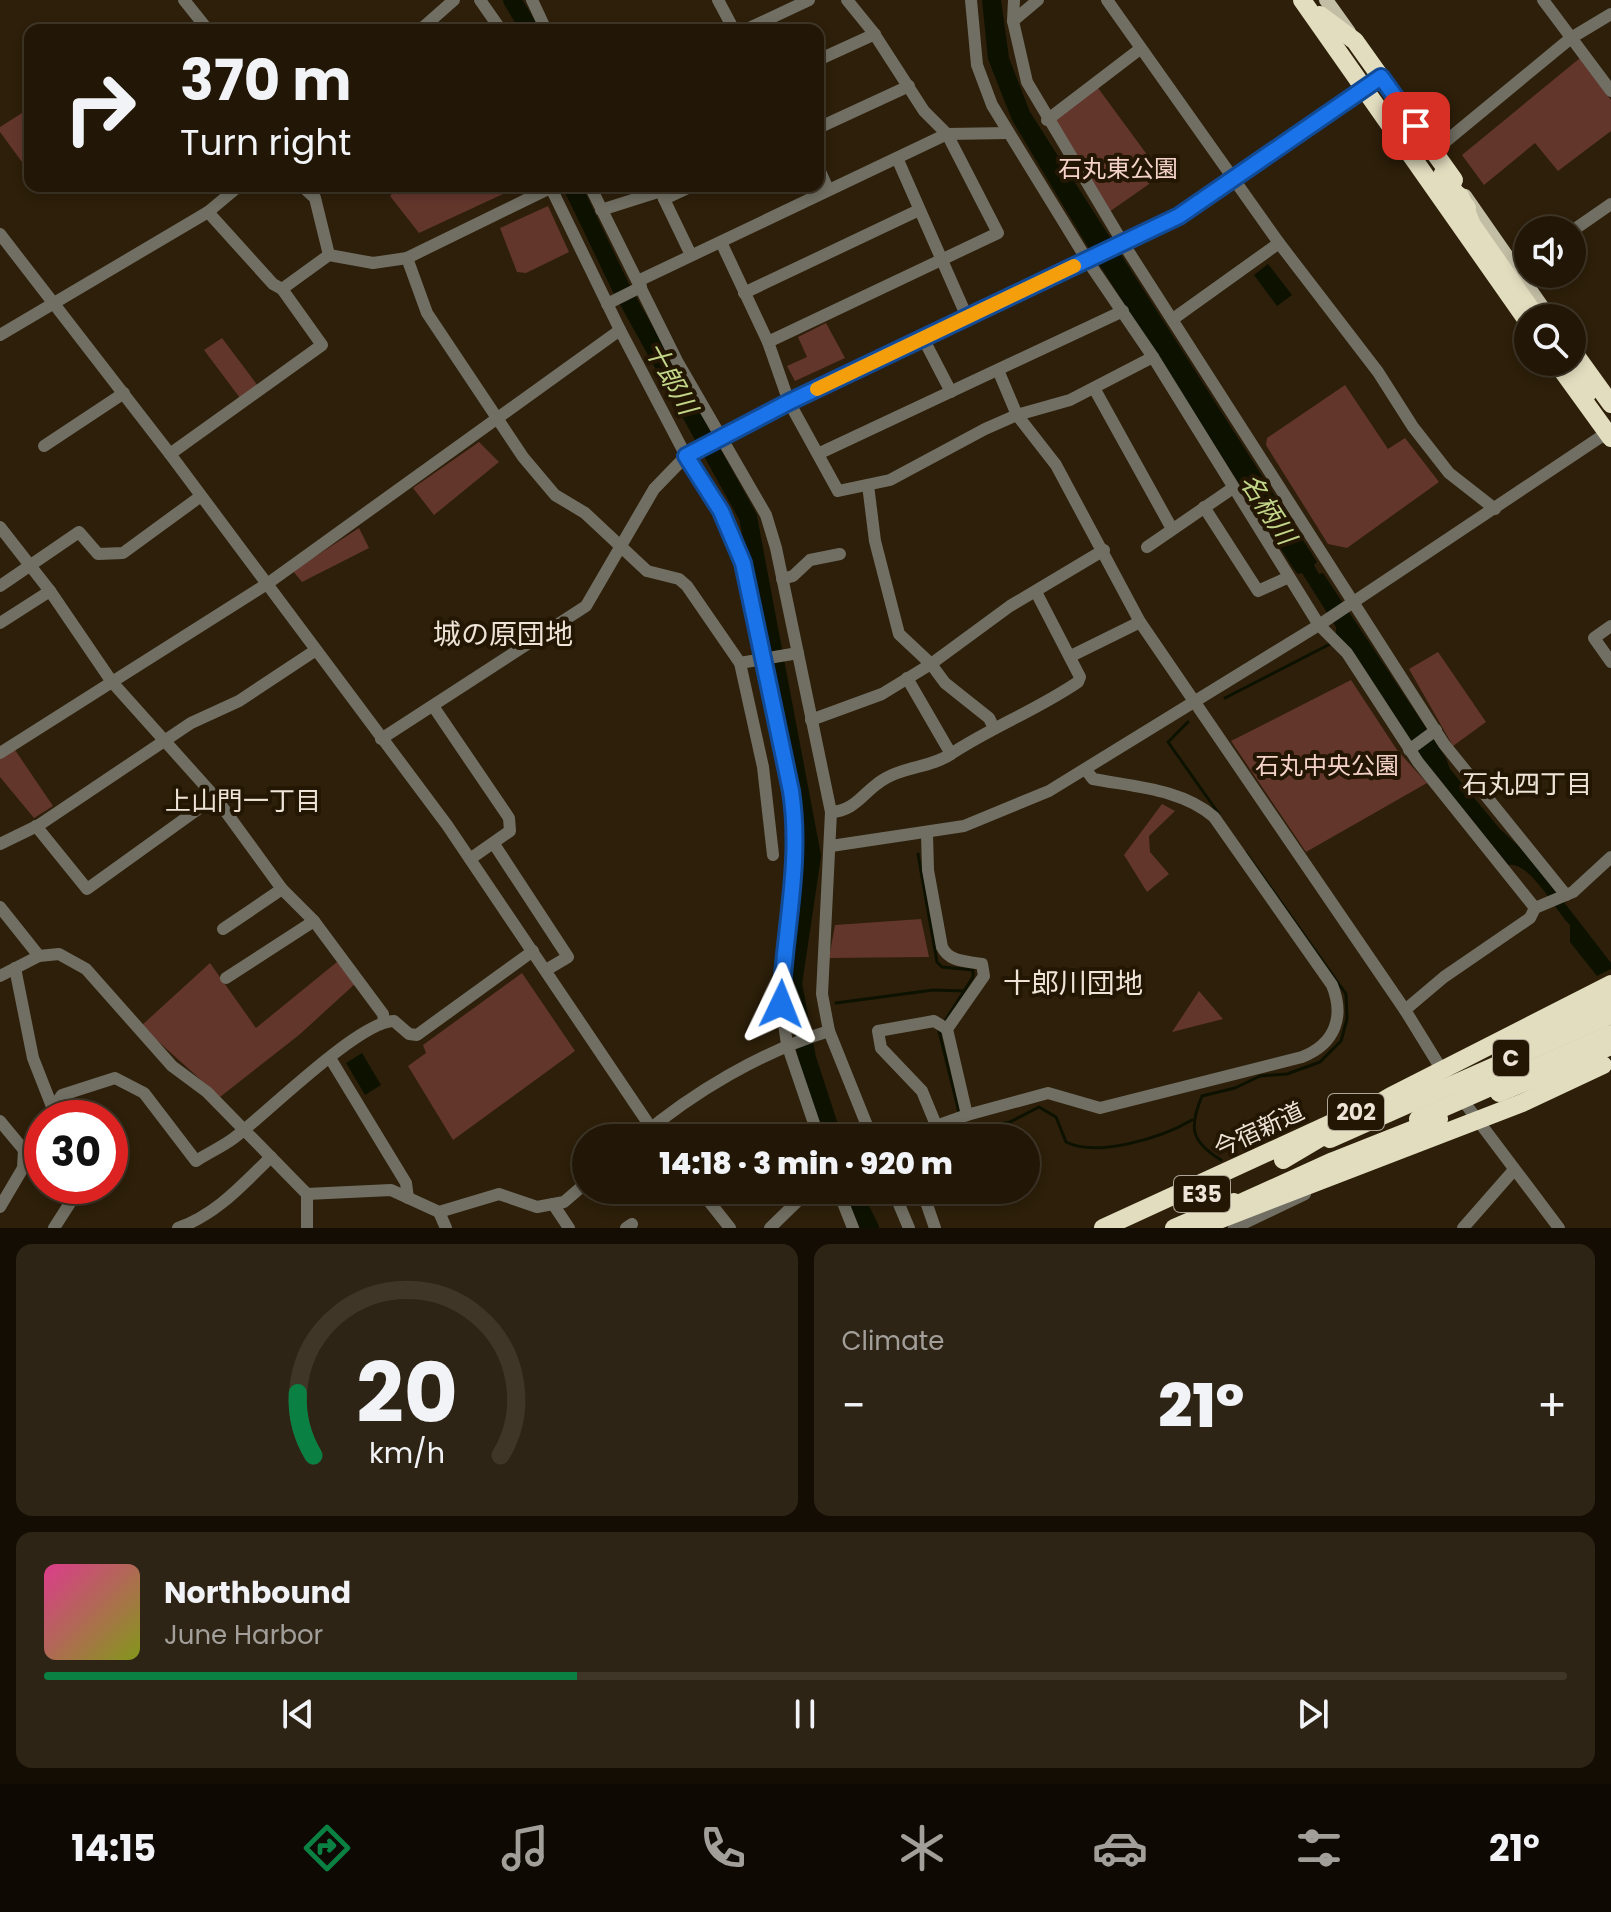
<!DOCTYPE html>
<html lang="en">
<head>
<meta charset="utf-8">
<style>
  :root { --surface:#221707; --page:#2e2415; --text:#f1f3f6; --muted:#a29f9b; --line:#3f3628; --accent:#0b8043 }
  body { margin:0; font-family:Poppins,"Noto Sans JP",sans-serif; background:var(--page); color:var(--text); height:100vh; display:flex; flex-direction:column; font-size:30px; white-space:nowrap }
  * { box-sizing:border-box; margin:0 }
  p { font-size:26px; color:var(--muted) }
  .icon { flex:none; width:44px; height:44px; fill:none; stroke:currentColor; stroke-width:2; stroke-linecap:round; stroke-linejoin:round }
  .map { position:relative; height:1228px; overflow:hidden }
  .panel { display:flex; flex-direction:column; gap:16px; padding:16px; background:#130d04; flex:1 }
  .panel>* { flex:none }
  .hud { position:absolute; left:24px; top:24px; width:800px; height:168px; border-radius:16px; box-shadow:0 4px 12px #0003,0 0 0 2px var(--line); background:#221707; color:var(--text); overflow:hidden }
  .buttons { position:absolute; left:1514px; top:216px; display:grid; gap:16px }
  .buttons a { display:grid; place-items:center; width:72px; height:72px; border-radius:50%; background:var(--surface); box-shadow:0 4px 12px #0003,0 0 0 2px var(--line); font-size:40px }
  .speed { position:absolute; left:24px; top:1100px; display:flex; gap:16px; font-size:40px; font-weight:700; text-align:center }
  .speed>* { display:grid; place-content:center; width:104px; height:104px; border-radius:50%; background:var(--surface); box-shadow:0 4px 12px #0003,0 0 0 2px var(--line); line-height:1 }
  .speed .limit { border:12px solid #d22; background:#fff; color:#111 }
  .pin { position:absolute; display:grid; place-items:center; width:68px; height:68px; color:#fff; margin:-34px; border-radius:16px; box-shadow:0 4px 12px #0006 }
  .me { position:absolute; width:88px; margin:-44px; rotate:2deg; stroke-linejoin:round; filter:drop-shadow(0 0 6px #0008) }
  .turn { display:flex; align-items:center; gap:28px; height:168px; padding:0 24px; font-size:36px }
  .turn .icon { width:104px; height:104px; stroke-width:2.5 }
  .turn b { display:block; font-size:56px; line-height:68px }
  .big { font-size:60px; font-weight:800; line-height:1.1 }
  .panel .card { flex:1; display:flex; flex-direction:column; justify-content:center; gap:12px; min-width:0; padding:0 28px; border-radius:16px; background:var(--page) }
  .panel .dial { align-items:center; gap:0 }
  .dial svg { height:208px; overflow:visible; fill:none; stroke:var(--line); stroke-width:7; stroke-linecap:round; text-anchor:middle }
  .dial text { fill:var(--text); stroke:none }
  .song { display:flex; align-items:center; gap:24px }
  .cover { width:96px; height:96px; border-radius:12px; background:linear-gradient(135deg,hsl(330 70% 55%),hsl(70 70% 35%)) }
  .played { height:8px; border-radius:4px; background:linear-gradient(90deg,var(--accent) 35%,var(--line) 35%) }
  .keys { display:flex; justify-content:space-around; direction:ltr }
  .heat { display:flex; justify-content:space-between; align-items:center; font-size:44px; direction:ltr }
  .panel .tiles { flex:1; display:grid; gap:16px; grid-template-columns:1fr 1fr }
  .card:last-child { grid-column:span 2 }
  .trip { position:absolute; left:572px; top:1124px; width:468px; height:80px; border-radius:40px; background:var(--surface); box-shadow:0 4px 12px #0003,0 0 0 2px var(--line); font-weight:800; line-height:80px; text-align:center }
  .dock { display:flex; height:128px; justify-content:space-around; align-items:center; background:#0e0903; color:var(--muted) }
  .dock .icon { width:56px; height:56px }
  .dock .active { color:var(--accent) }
  .dock b { font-size:36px; color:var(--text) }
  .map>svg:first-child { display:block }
  .green { fill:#63362c }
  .water { fill:#0d1200 }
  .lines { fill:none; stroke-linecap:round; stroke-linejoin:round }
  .stream { stroke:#0d1200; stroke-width:3 }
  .river { stroke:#0d1200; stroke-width:18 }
  .minor { stroke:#716f63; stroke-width:12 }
  .major { stroke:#c2bea5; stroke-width:14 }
  .highway { stroke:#e2ddbf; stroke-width:18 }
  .highway-bridge { stroke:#e2ddbf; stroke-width:18 }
  .route-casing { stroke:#114b97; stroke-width:20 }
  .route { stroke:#1a73e8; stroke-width:14 }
  .slow { stroke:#f59e0b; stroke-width:14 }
  .labels { text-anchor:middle; stroke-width:8; stroke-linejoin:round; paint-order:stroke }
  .shield { fill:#231602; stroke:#b0a697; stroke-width:2 }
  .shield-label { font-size:22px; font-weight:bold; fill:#ede4d7 }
  .park-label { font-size:24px; fill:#f4d1c9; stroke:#231602 }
  .street-label { font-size:24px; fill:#ede4d7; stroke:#231602 }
  .water-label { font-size:26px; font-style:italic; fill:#c2d689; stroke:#231602 }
  .neighbourhood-label { font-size:26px; fill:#ede4d7; stroke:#231602 }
  .quarter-label { font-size:28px; fill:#ede4d7; stroke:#231602 }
</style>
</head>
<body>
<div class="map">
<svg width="1611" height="1228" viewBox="0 0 1611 1228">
  <rect width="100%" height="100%" fill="#2d1f09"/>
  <!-- green -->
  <g class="green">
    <polygon points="1580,58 1611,100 1611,131 1558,171 1535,143 1484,185 1462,155"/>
    <polygon points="1098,88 1162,175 1109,212 1053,121"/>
    <polygon points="30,108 30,173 0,132 0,127"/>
    <polygon points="400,186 520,186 419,233 390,196"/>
    <polygon points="548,206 569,252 526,273 517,272 500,228"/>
    <polygon points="826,323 845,358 795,381 787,366 807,357 798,337"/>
    <polygon points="222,338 258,386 240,398 204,350"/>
    <polygon points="1345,385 1388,449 1405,438 1439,482 1347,548 1328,544 1266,445 1267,438"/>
    <polygon points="479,442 499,462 434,515 413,488"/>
    <polygon points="359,528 369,548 302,582 293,571"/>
    <polygon points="1438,652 1486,722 1453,746 1409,669"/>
    <polygon points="1351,680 1397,750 1427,783 1306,852 1231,741"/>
    <polygon points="15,750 53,806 34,818 0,777 0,759"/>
    <polygon points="1162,804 1175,811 1149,836 1150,852 1169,874 1147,892 1124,855"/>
    <polygon points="921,919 929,957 829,958 835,925"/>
    <polygon points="337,962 356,983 299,1035 220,1097 141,1026 210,963 256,1028"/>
    <polygon points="522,973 575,1051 453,1140 408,1066 426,1053 423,1045"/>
    <polygon points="1199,991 1223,1019 1172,1032"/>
  </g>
  <!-- water -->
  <g class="water">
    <path d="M 982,0 L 1001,0 L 1009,58 L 1030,112 L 1317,562 L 1314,565 L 1319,574 L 1323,573 L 1446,758 L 1450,769 L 1500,829 L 1526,853 L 1611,963 L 1611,969 L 1597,976 L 1570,942 L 1570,925 C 1555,910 1530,861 1508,865 L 1410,743 L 1351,649 L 1336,635 L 1336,627 L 1302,573 L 1298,574 L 1293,568 L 1088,247 L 1012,120 L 988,59 Z"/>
    <polygon points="1268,264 1292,295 1277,306 1254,275"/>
    <polygon points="362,1053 381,1085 365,1095 346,1063"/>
  </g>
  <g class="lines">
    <!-- stream -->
    <g class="stream">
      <polyline points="1225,698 1332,643"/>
      <polyline points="1188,722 1168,742 1219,814"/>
      <polyline points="918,854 937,962 942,967 973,970 973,977 945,1021"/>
      <polyline points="836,1003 933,990 964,991"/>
      <polyline points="939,1031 959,1112"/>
      <path d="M 962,1126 L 966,1131 L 1010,1122 L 1039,1107 L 1056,1117 L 1066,1142 C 1098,1158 1163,1137 1192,1120"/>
      <path d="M 1221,1160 C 1190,1141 1189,1127 1202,1096 L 1235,1088 L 1260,1076 L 1287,1074 L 1320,1062 L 1341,1041 L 1347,1019 L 1346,994 L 1246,853"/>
    </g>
    <!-- river -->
    <g class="river">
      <polyline points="512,0 530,30"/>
      <polyline points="572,186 621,288 748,517 812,856 793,984 807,1058 833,1138"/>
      <polyline points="851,1190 870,1228"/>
    </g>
    <!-- minor -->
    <g class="minor">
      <polyline points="184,0 208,30"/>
      <polyline points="480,0 501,30"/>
      <polyline points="532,0 546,30"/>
      <polyline points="718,0 734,30"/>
      <polyline points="1014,0 1013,21 1027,82 1123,243 1444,744 1566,895"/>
      <polyline points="1107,0 1279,243 1378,372 1413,427 1449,473 1495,509"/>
      <polyline points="1543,0 1611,91"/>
      <polyline points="1013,21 1038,0"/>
      <polyline points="420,30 454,0"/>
      <polyline points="745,30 809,0"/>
      <polyline points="818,60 875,34"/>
      <polyline points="1047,120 1140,49"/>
      <polyline points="818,128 909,86"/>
      <polyline points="1434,151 1571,38 1611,14"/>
      <polyline points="897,158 967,317"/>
      <polyline points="818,167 828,189"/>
      <polyline points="302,186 315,198 329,255"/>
      <polyline points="590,186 677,361 766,515 776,548 831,812 822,994 829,1031 872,1138"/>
      <polyline points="664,199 691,255"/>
      <polyline points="601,210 661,191 664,199 692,186"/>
      <polyline points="208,212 273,284 282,289 329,255 373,263 407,258 427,313 523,457 555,495 585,513 647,571 679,579 687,586 740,663 763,767 773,855"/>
      <polyline points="1572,231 1611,204"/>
      <polyline points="0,234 170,454 447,825 658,1138"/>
      <polyline points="721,242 768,342 789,402 838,491 890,480 985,429 1017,415 1070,400 1153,357 1087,260 992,105 977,65 971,0"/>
      <polyline points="407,258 550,188"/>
      <polyline points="1517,270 1528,262"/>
      <polyline points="638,281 947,134 1009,133"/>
      <polyline points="744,293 919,210"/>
      <polyline points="607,304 641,287"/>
      <polyline points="1173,319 1279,243"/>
      <polyline points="620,330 686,456 721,511 743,563 796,823 794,891 783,960 781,1004 787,1044 819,1138"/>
      <polyline points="0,335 208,212 239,186"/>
      <polyline points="923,338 951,392"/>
      <polyline points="768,342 998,233 947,134 924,111 873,32 847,0"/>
      <polyline points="1153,357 1319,625 1347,653 1418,762 1535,908"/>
      <polyline points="998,370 1017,415 1056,465 1140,622 1405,1010 1445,1075"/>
      <polyline points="1094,388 1171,527"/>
      <polyline points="44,446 124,393"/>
      <polyline points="820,453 1123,311"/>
      <polyline points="170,454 322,345 282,289"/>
      <polyline points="868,485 875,541 899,634 931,664 945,683 989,718 993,726"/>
      <polyline points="1204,507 1258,591 1289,577"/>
      <polyline points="0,527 50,591"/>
      <polyline points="1147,547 1233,488"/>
      <polyline points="782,579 793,576 810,560 840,554"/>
      <polyline points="0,586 79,532 98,554 123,553 201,496"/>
      <polyline points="0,623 50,591 112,682 267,584 620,330 550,186"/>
      <polyline points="1611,626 1594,638 1611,662"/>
      <polyline points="1071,656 1140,622"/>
      <polyline points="740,663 798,653"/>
      <polyline points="433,706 509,818 510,831 470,859"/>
      <polyline points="811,720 882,694 931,664 1010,606 1104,550"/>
      <polyline points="381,739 586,606 654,489 686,456 789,402 1179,216 1381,77"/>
      <polyline points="1409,750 1436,730"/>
      <polyline points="0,753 112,682 215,797 282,889 314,921 383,1014 384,1021"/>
      <path d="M 951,754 C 992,727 1037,710 1078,682 L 1080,677 L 1036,592"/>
      <path d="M 831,812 C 853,811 861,796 877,784 C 899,766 929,769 951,754 L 907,678"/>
      <polyline points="36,826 87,889 215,797"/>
      <path d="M 927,834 L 928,870 L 942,947 C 949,962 966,961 982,964 L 984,976 L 947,1029 L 967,1115"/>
      <polyline points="0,844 39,825 191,723 239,701 316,650"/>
      <polyline points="494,844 568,957 546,970"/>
      <polyline points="831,846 964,826 1049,791 1319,625 1611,430"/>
      <polyline points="0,907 39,956"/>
      <polyline points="223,929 282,889"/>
      <polyline points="15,968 33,1058 53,1109"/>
      <polyline points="0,976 39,956 59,954 86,969 172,1066 207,1092 307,1194 391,1190 439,1212 499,1194 537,1207 564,1202 586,1183"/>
      <polyline points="226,978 314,921"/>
      <polyline points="1405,1010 1444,977 1530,918 1535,908 1573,892 1611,857"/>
      <polyline points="330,1058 406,1183 408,1198"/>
      <polyline points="1458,1094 1559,1228"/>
      <path d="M 46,1118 L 62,1095 L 115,1078 L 144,1093 L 196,1161 C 208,1153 222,1147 234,1138 C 266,1114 359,1021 394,1021 L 409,1034 L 417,1035 L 533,951"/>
      <polyline points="0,1121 24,1150"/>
      <polyline points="936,1125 922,1091 881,1048 878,1031 934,1021 947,1029"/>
      <path d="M 639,1138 C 693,1092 761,1052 829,1031"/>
      <path d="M 903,1138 L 967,1115 L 1048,1093 L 1100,1108 L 1302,1057 C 1335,1044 1345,1017 1332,985 L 1214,817 C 1182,789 1135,787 1093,779 L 1086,770"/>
      <polyline points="24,1159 42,1169"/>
      <polyline points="700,1190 730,1228"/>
      <polyline points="838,1190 853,1228"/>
      <polyline points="893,1190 909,1228"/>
      <polyline points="922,1190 935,1228"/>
      <polyline points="553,1204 569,1228"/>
      <polyline points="0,1207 23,1168 24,1150 42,1124"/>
      <polyline points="439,1212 446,1228"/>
      <polyline points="54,1228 79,1189 73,1186"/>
      <path d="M 178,1228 C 217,1214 242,1185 271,1157"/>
      <polyline points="307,1228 307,1194"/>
      <polyline points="626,1228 632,1224"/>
      <polyline points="770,1228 809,1190"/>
      <polyline points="1234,1228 1305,1194"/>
      <polyline points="1463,1228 1513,1171"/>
    </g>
    <!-- major -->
    <g class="major">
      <polyline points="1326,0 1349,32"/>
      <polyline points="1465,196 1550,318"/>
    </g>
    <!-- highway -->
    <g class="highway">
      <polyline points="1460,196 1472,225 1537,318"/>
      <polyline points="1568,362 1588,393 1584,397"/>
      <polyline points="1514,1042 1611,1000"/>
      <polyline points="1499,1093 1611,1046"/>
      <polyline points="1330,1139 1411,1103"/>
      <polyline points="1227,1209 1333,1161 1439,1119"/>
      <polyline points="1103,1228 1334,1122"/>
      <polyline points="1174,1228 1234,1202"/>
    </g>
    <!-- highway-bridge -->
    <g class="highway-bridge">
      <polyline points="1302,0 1528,322"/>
      <polyline points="1320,15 1355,41 1454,180"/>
      <polyline points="1442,175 1467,208"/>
      <polyline points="1572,350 1611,404"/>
      <polyline points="1556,362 1611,438"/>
      <polyline points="1411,1103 1611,1015"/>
      <polyline points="1418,1119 1611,1034"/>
      <polyline points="1283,1160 1391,1096 1611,984"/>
      <polyline points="1198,1228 1522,1103 1603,1065"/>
    </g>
  </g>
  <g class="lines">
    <!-- route casing -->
    <g class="route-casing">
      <path id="route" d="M 781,1004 C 784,932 802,863 791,791 L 743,563 L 721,511 L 686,456 L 789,402 L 1179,216 L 1381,77 L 1416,126"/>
    </g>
    <!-- route -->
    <use href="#route" class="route"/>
    <!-- slow -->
    <polyline class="slow" points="817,389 1074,266"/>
  </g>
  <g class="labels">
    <!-- shield labels -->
    <g class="shield">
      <rect x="1493" y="1040" width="36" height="36" rx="6"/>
      <rect x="1328" y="1094" width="56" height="36" rx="6"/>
      <rect x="1174" y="1176" width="56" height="36" rx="6"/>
    </g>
    <g class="shield-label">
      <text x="1511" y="1066">C</text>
      <text x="1356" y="1120">202</text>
      <text x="1202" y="1202">E35</text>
    </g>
    <!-- park labels -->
    <g class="park-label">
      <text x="1118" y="177">石丸東公園</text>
      <text x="1327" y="774">石丸中央公園</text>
    </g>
    <!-- street labels -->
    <g class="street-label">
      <text transform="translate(1259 1130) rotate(-25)" y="8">今宿新道</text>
    </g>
    <!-- water labels -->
    <g class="water-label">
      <text transform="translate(671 378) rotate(61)" y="9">十郎川</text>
      <text transform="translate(1268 509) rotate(57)" y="9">名柄川</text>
    </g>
    <!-- neighbourhood labels -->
    <g class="neighbourhood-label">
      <text x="1527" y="793">石丸四丁目</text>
      <text x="243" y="810">上山門一丁目</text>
    </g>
    <!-- quarter labels -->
    <g class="quarter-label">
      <text x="503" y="644">城の原団地</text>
      <text x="1073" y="993">十郎川団地</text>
    </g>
  </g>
</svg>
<div class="buttons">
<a><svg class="icon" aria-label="sound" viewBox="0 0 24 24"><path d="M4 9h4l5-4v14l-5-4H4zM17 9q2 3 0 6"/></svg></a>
<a><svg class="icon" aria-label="search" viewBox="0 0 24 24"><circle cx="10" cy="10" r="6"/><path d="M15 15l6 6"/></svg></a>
</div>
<div class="speed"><div class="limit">30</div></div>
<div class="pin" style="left:1416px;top:126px;background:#d93025"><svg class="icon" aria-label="arrive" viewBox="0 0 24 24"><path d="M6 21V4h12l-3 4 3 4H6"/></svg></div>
<svg class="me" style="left:781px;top:1004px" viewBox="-20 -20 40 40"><path d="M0-17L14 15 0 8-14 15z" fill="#1a73e8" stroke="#fff" stroke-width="4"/></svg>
<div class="trip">14:18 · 3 min · 920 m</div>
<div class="hud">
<div class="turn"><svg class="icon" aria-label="right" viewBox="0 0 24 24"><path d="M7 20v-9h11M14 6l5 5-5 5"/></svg><div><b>370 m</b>Turn right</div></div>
</div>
</div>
<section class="panel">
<div class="tiles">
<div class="card dial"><svg viewBox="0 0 100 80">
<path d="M14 69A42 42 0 1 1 86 69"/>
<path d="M14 69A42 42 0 0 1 8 45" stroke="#0b8043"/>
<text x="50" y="56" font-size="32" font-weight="700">20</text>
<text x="50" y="72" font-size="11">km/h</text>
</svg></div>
<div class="card"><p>Climate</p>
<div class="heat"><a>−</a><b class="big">21°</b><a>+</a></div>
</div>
<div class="card">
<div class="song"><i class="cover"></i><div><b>Northbound</b><p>June Harbor</p></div></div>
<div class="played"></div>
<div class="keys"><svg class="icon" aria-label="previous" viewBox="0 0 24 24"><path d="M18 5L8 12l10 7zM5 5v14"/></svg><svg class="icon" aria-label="pause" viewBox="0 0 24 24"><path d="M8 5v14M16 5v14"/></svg><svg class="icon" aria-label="next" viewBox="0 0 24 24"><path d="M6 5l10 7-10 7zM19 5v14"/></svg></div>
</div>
</div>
</section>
<nav class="dock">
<b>14:15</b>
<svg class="icon active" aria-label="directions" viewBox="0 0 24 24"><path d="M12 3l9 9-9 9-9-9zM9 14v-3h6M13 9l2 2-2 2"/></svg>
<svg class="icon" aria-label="music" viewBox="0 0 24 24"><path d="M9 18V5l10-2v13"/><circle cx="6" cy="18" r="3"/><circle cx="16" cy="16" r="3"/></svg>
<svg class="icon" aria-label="phone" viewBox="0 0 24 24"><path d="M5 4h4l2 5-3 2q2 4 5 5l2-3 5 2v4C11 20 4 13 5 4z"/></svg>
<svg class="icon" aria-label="climate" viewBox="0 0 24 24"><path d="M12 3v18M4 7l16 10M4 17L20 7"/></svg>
<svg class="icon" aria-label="car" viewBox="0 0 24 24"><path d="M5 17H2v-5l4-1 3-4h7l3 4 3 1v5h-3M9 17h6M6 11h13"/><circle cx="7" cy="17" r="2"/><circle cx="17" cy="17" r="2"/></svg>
<svg class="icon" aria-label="filters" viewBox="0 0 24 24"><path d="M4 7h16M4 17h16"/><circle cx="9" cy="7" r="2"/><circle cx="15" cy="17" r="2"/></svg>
<b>21°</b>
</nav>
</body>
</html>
